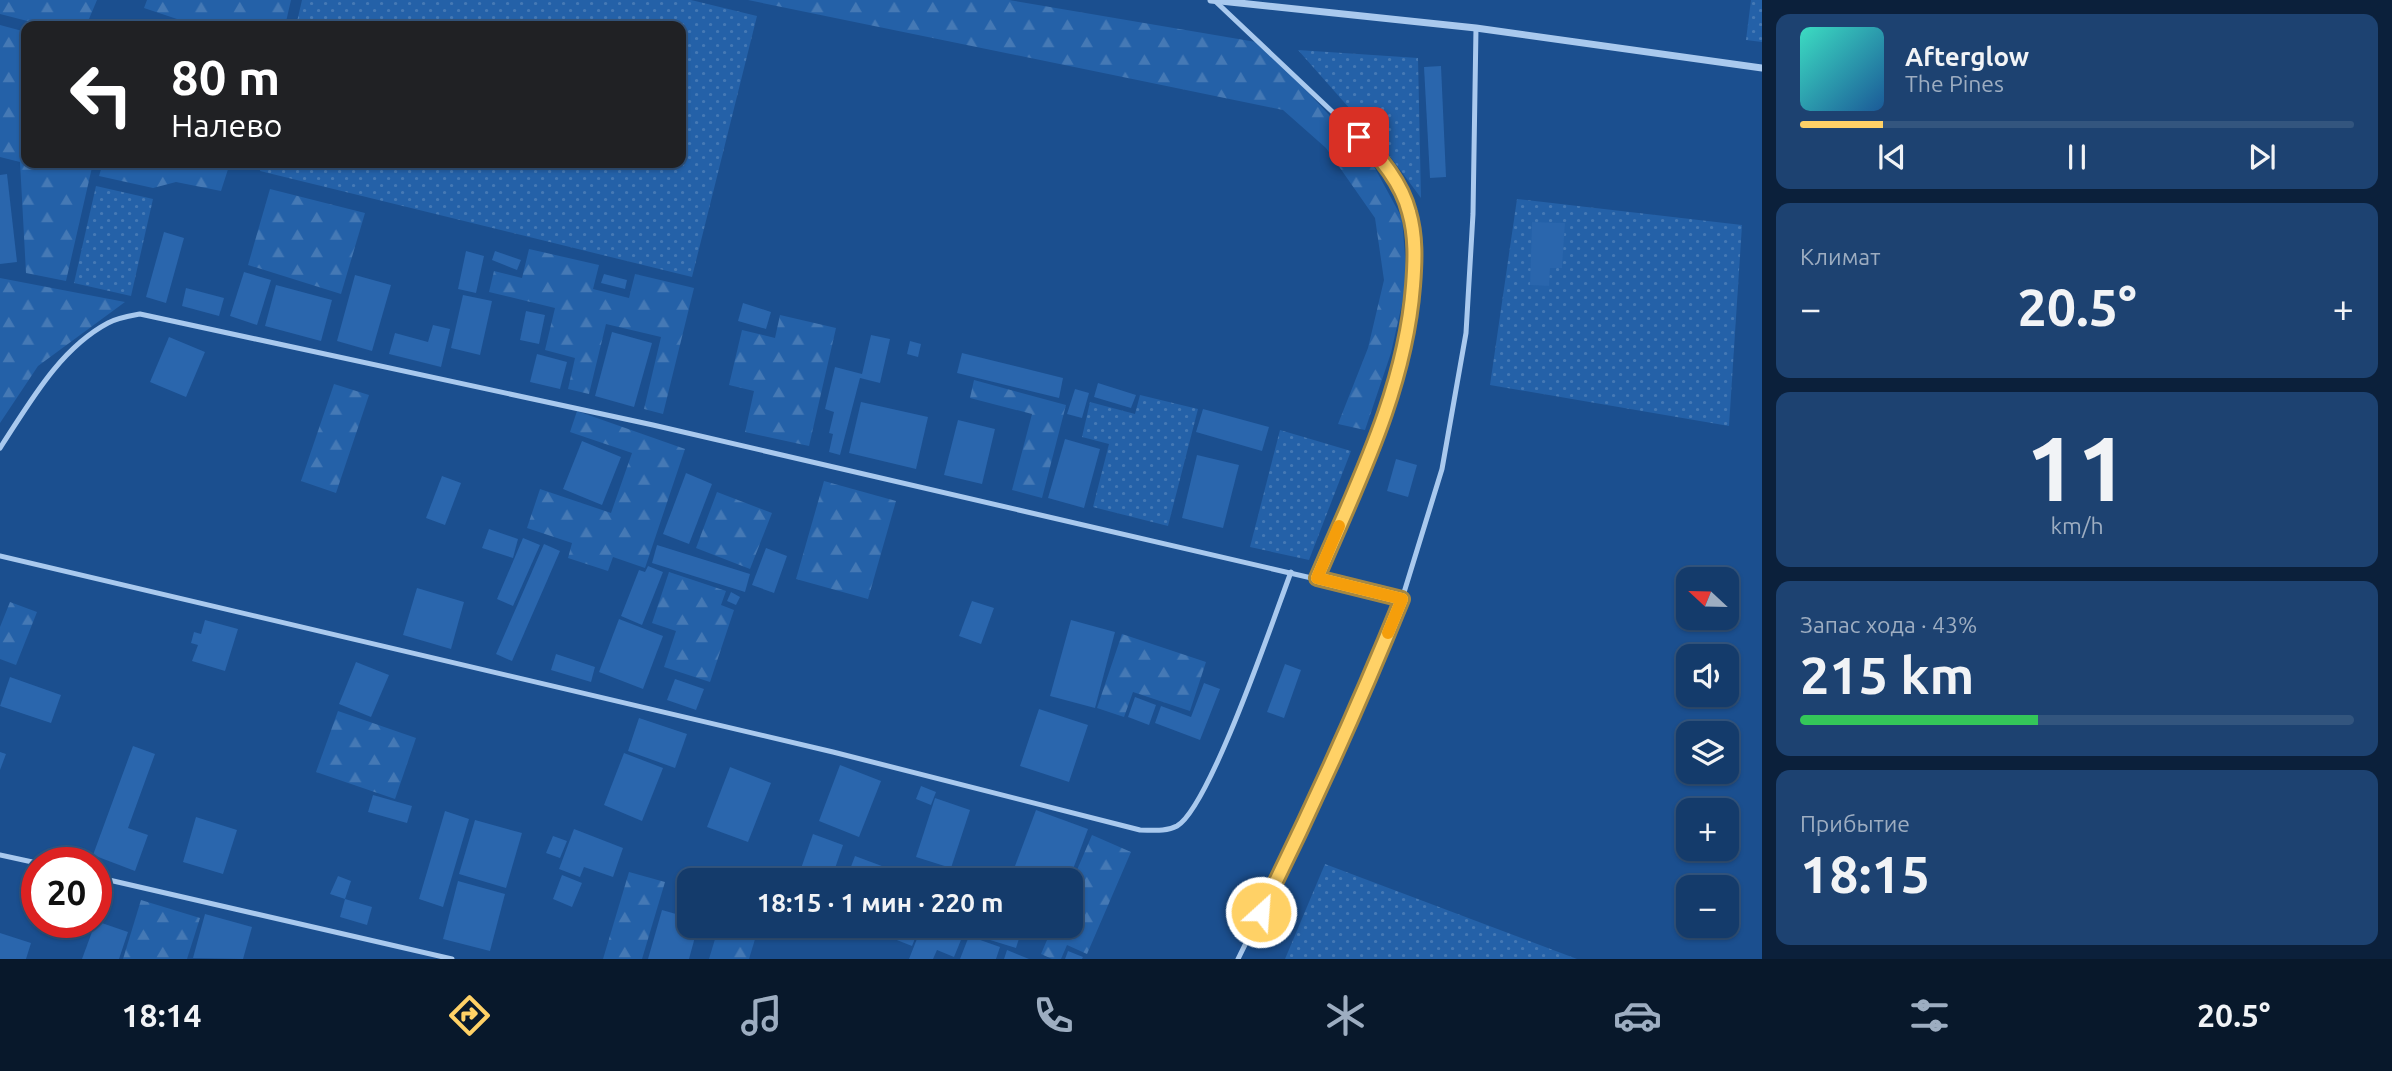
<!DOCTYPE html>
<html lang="ru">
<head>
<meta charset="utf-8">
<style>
  :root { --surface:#143b6b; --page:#1d4271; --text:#f1f3f6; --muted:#9dadc1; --line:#33557e; --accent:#ffd166 }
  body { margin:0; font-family:Ubuntu,sans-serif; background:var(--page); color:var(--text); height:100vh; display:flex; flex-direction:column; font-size:26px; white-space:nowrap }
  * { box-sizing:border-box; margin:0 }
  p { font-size:23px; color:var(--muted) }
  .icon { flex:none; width:38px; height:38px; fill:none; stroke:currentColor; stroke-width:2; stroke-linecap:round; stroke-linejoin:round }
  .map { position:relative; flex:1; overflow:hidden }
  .side { display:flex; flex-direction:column; gap:14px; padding:14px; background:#0b203b; width:630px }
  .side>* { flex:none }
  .banner { position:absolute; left:21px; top:21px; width:665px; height:147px; border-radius:14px; box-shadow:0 2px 5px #0004,0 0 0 2px var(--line); background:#202124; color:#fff; overflow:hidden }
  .needle { width:46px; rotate:292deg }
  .controls { position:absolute; left:1676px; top:567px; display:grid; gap:14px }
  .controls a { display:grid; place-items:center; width:63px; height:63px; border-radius:14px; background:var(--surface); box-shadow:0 2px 5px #0004,0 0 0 2px var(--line); font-size:35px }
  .speed { position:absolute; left:21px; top:847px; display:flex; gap:14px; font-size:35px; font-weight:700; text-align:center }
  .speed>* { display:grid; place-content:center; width:91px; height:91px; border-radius:50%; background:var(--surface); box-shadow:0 2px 5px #0004,0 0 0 2px var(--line); line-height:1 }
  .speed .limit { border:10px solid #d22; background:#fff; color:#111 }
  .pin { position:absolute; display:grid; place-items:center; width:60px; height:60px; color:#fff; margin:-30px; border-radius:14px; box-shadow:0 4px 10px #0006 }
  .me { position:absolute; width:77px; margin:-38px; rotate:26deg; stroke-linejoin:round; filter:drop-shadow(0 0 5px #0008) }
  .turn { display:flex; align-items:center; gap:24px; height:147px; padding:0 35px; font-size:32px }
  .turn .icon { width:91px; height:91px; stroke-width:2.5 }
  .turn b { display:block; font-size:49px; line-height:60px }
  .big { font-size:52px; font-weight:700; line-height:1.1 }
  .side .card { flex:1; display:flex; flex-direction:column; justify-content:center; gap:10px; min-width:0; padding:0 24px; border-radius:14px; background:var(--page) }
  .side .dial { align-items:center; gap:0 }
  .dial b { font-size:91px; line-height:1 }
  .song { display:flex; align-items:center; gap:21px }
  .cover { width:84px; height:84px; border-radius:10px; background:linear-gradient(135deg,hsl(170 70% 55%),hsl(210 70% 35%)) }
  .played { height:7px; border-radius:4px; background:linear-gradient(90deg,var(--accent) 15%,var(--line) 15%) }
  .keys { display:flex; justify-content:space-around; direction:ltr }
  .heat { display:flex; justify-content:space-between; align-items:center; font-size:38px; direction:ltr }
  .charge { height:10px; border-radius:5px; background:linear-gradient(90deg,#34c759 43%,var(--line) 0) }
  .trip { position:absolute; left:677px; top:868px; width:406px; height:70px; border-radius:14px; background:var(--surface); box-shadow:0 2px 5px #0004,0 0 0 2px var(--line); font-weight:700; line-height:70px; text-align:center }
  .menu { display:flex; height:112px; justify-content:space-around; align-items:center; background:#08182b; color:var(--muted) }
  .menu .icon { width:49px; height:49px }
  .menu .selected { color:var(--accent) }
  .menu b { font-size:32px; color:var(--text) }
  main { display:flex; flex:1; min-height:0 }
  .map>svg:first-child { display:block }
  .grass { fill:url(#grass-dots) }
  .forest { fill:url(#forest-firs) }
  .building { fill:#2a66ad }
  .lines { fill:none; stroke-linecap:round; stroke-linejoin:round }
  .lane { stroke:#a9c9ee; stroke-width:5 }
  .street { stroke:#a9c9ee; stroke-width:7 }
  .route-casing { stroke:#a68842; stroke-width:18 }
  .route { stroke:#ffd166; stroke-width:12 }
  .slow { stroke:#f59e0b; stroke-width:12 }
</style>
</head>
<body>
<main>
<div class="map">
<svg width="1762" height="959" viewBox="0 0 1762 959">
  <defs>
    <pattern id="grass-dots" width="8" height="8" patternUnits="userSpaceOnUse" patternTransform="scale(1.75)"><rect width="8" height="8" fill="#2461a8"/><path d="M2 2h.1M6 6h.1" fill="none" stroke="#4579b5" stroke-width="1.8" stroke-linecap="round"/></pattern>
    <pattern id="forest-firs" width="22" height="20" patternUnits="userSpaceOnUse" patternTransform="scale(1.75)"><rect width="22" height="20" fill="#2461a8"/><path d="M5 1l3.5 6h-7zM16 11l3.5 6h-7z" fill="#4579b5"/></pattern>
  </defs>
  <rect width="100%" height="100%" fill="#1b4f8f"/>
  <!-- grass -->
  <g class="grass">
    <polygon points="302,0 691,0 757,16 692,277 260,171 262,163 681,163 681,26 296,26"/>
    <polygon points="1751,0 1762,0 1762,42 1746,40"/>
    <polygon points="1298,50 1418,58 1421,198 1381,144"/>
    <polygon points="96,186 153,199 131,296 74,283"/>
    <polygon points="1517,199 1742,225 1729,426 1490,385"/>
    <polygon points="1140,395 1198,409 1168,526 1093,507 1109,444 1082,437 1090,402 1135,414"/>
    <polygon points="1280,430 1351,451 1309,560 1250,547"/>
    <polygon points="1325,864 1577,959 1285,959"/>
  </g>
  <!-- forest -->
  <g class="forest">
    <polygon points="0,0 97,0 86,26 47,26 0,14"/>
    <polygon points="147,0 291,0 285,26 188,26 189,23 144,8"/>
    <polygon points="748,0 1009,0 1262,43 1370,159 1402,218 1407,281 1391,353 1365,430 1338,424 1368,348 1384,280 1375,218 1326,148 1283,110"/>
    <polygon points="0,25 26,32 26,163 93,163 66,281 26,273 20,162 0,157"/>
    <polygon points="103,163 230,163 221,191 176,182 153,188 99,176"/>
    <polygon points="270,189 365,213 341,294 248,265"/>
    <polygon points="529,249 599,265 593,289 629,298 635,274 694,288 663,414 644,409 661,337 606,324 589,394 568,389 575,358 545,350 555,308 489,292 494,271 522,278"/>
    <polygon points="0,278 125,302 38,366 0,423"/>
    <polygon points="780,315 836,328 809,446 745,432 754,391 729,385 742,330 775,338"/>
    <polygon points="974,380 1066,405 1042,498 1012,490 1032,414 970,398"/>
    <polygon points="334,384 369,395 336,493 301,481"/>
    <polygon points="577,411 685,449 645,568 613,557 608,571 568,558 572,543 527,528 540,489 611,513 632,453 570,432"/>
    <polygon points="824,481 896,501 868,599 796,579"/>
    <polygon points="717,492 772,513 750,569 696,548"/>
    <polygon points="669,572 726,591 721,605 734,610 710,682 664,667 676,631 652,623"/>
    <polygon points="10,602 37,612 16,665 0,659 0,627"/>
    <polygon points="1122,634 1206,662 1190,711 1133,692 1124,717 1097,708"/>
    <polygon points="338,711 416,738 395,799 316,772"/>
    <polygon points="1092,835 1131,852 1087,954 1067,945 1061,959 1052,959 1041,954 1053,926 1071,926 1071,884"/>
    <polygon points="629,872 665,882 642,959 603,959"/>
    <polygon points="141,900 200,918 187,959 123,959"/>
    <polygon points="719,926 759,926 749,959 709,959"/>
  </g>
  <!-- building -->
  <g class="building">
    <polygon points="1441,66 1446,177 1430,178 1424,67"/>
    <polygon points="7,174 17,262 0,264 0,175"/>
    <polygon points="1532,222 1565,223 1562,268 1550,268 1549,286 1530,285"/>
    <polygon points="164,232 184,238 166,303 146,297"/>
    <polygon points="466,251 484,256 476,293 458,289"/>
    <polygon points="495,251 521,260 517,270 492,260"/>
    <polygon points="244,272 271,280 257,325 230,316"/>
    <polygon points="604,274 627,280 625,289 601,283"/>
    <polygon points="355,275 391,285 372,351 337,341"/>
    <polygon points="276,285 332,300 321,341 265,326"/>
    <polygon points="186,288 224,298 219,316 182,306"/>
    <polygon points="463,295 492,301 480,355 451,348"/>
    <polygon points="743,303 771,312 766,329 738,321"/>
    <polygon points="526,311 545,315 539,344 520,340"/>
    <polygon points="433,325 450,329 441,367 389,354 395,333 428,342"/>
    <polygon points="612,332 652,343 634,407 595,396"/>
    <polygon points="871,335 890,339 880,383 860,378 840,455 829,452 833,434 829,433 834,412 825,409 835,367 862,374"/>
    <polygon points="169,337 205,352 186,397 150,382"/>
    <polygon points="910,341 921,344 918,357 907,354"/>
    <polygon points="962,353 1063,378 1059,398 957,373"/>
    <polygon points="537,354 567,362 560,389 530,382"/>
    <polygon points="1098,383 1136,395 1131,408 1094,397"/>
    <polygon points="1075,389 1089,393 1082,418 1067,414"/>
    <polygon points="861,402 928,417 916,469 849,453"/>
    <polygon points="1203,409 1269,427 1262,451 1196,432"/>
    <polygon points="958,420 995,429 982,484 944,475"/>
    <polygon points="1065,439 1100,449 1084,508 1048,498"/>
    <polygon points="582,441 621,457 602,505 563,489"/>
    <polygon points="1197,455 1239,465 1223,528 1182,518"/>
    <polygon points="1396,459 1417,465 1408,497 1387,491"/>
    <polygon points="686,473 712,484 689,544 663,534"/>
    <polygon points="442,476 461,483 445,525 426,518"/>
    <polygon points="489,529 518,539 513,558 482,548"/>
    <polygon points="523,538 540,545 513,606 497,599"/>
    <polygon points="544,544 560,551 512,661 496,654"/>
    <polygon points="657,545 750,574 745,592 652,563"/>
    <polygon points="766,548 787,556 774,593 752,585"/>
    <polygon points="648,566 663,572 642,625 621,616 639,570 645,572"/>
    <polygon points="417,588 464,602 451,649 403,635"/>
    <polygon points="731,592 740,597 736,605 727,601"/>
    <polygon points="972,601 994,608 981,644 959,636"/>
    <polygon points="619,619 663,636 643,689 599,672"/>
    <polygon points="205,620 238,629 225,671 192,661 198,645 191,643 194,632 201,634"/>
    <polygon points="1071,620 1115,632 1095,708 1050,696"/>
    <polygon points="556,654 595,667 591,682 551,670"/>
    <polygon points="356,662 389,675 371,717 339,704"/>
    <polygon points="1285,664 1301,670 1284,718 1267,712"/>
    <polygon points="10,677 61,695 51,723 0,706"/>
    <polygon points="675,679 704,689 696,710 667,700"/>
    <polygon points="1204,683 1220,689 1200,740 1155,723 1161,706 1191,717"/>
    <polygon points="1135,697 1156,705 1149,725 1128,717"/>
    <polygon points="1039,709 1088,725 1069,782 1020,766"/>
    <polygon points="639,718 687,734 675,768 628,751"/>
    <polygon points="133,746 155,754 128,828 148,835 135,871 93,855"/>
    <polygon points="0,752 6,754 0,770"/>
    <polygon points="624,753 663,768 642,821 604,805"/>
    <polygon points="840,765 881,781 859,837 819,821"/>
    <polygon points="730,767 771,783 748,842 707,827"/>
    <polygon points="921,786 936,792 931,805 916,799"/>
    <polygon points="373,795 412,806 407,823 368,812"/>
    <polygon points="935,798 970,810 951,868 916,857"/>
    <polygon points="1036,810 1088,829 1069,880 1052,880 1015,866"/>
    <polygon points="445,811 469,819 443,907 419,899"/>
    <polygon points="196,817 237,830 223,874 183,862"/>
    <polygon points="475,820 522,833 506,888 459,874"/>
    <polygon points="574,829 623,848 613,877 584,867 580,877 559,869"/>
    <polygon points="813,834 843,845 831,880 797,880"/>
    <polygon points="553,836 567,841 560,858 546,853"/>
    <polygon points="855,856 898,872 895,880 846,880"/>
    <polygon points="697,867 717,874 715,880 692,880"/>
    <polygon points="1011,873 1032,880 1009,880"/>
    <polygon points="562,875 582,883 572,907 553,899"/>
    <polygon points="338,876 351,881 345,899 330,894"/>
    <polygon points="458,881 505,894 490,951 443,939"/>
    <polygon points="345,899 372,907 367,925 340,917"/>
    <polygon points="662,910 690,918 690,926 698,926 689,959 648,959"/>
    <polygon points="205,914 252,927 243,959 193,958"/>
    <polygon points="96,921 128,932 119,959 82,959"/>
    <polygon points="876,926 904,926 918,931 912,946 874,931"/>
    <polygon points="922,926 938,926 963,935 954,957 937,950 933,959 909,959"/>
    <polygon points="995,926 1023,926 1016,948 990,940"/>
    <polygon points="0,933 31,943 26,959 0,959"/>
    <polygon points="969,936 1000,947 996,959 960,959"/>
    <polygon points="1007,950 1029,959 1004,959"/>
    <polygon points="1068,951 1083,957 1082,959 1065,959"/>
  </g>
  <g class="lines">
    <!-- lane -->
    <g class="lane">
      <polyline points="1214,0 1375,152 1402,193 1409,211 1415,263 1406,345 1388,409 1317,578"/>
      <path d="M 0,448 C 29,404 59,349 108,323 C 117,318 129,316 140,314 L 653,425 L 1402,599"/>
      <path d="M 0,556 L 833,752 L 1140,830 C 1152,830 1166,832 1177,826 C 1210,807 1274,617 1291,572"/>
      <polyline points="0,855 37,863"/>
      <polyline points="96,877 452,959"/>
      <polyline points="1238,959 1319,795 1357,710 1402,599 1442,469 1466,333 1473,214 1476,28"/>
    </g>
    <!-- street -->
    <polyline class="street" points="1211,0 1476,28 1762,68"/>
  </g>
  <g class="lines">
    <!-- route casing -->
    <g class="route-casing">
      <path id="route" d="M 1261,912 C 1312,809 1359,705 1402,599 L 1317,578 C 1357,484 1405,390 1413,286 C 1415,261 1416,236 1409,212 C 1402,184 1380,156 1359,137"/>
    </g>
    <!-- route -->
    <use href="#route" class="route"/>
    <!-- slow -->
    <polyline class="slow" points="1339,526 1317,578 1402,599 1388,633"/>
  </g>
</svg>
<div class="controls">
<a><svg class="needle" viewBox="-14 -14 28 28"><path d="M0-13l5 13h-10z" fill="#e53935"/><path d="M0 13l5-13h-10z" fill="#9dadc1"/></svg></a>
<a><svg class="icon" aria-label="sound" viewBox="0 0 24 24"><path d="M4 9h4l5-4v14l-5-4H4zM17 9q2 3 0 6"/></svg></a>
<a><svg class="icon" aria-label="layers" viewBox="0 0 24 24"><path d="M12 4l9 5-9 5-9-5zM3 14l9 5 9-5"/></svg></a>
<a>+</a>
<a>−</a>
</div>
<div class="speed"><div class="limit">20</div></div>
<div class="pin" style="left:1359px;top:137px;background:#d93025"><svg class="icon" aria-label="arrive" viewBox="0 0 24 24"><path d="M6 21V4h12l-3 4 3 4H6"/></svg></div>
<svg class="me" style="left:1261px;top:912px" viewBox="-20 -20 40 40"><circle r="17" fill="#ffd166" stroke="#fff" stroke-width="3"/><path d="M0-11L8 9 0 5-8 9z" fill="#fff"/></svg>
<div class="trip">18:15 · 1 мин · 220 m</div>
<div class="banner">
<div class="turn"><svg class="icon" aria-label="left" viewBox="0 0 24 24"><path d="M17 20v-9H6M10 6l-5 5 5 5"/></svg><div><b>80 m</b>Налево</div></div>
</div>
</div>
<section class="side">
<div class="card">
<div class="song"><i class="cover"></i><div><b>Afterglow</b><p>The Pines</p></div></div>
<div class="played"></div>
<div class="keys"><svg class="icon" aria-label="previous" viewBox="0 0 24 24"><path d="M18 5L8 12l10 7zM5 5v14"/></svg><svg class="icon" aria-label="pause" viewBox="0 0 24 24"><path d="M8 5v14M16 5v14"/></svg><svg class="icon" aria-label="next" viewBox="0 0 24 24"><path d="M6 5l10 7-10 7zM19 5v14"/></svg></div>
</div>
<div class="card"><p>Климат</p>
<div class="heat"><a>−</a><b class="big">20.5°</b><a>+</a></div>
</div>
<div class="card dial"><b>11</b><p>km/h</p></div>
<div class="card"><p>Запас хода · 43%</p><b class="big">215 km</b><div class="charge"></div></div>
<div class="card"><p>Прибытие</p><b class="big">18:15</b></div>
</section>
</main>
<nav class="menu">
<b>18:14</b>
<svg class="icon selected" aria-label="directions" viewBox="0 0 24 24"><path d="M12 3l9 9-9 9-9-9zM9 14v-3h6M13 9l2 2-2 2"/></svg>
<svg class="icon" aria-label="music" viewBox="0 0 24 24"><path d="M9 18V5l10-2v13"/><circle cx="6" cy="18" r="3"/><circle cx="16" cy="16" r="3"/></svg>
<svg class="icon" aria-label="phone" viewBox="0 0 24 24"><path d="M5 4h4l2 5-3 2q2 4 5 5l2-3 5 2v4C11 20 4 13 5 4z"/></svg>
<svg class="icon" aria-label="climate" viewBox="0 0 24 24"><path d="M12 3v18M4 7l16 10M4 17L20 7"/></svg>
<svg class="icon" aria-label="car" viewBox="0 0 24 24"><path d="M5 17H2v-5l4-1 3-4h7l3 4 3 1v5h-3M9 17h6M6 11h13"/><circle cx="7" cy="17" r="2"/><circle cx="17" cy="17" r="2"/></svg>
<svg class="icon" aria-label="filters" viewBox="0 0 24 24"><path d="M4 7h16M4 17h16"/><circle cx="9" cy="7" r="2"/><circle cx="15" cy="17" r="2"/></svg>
<b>20.5°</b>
</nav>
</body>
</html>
